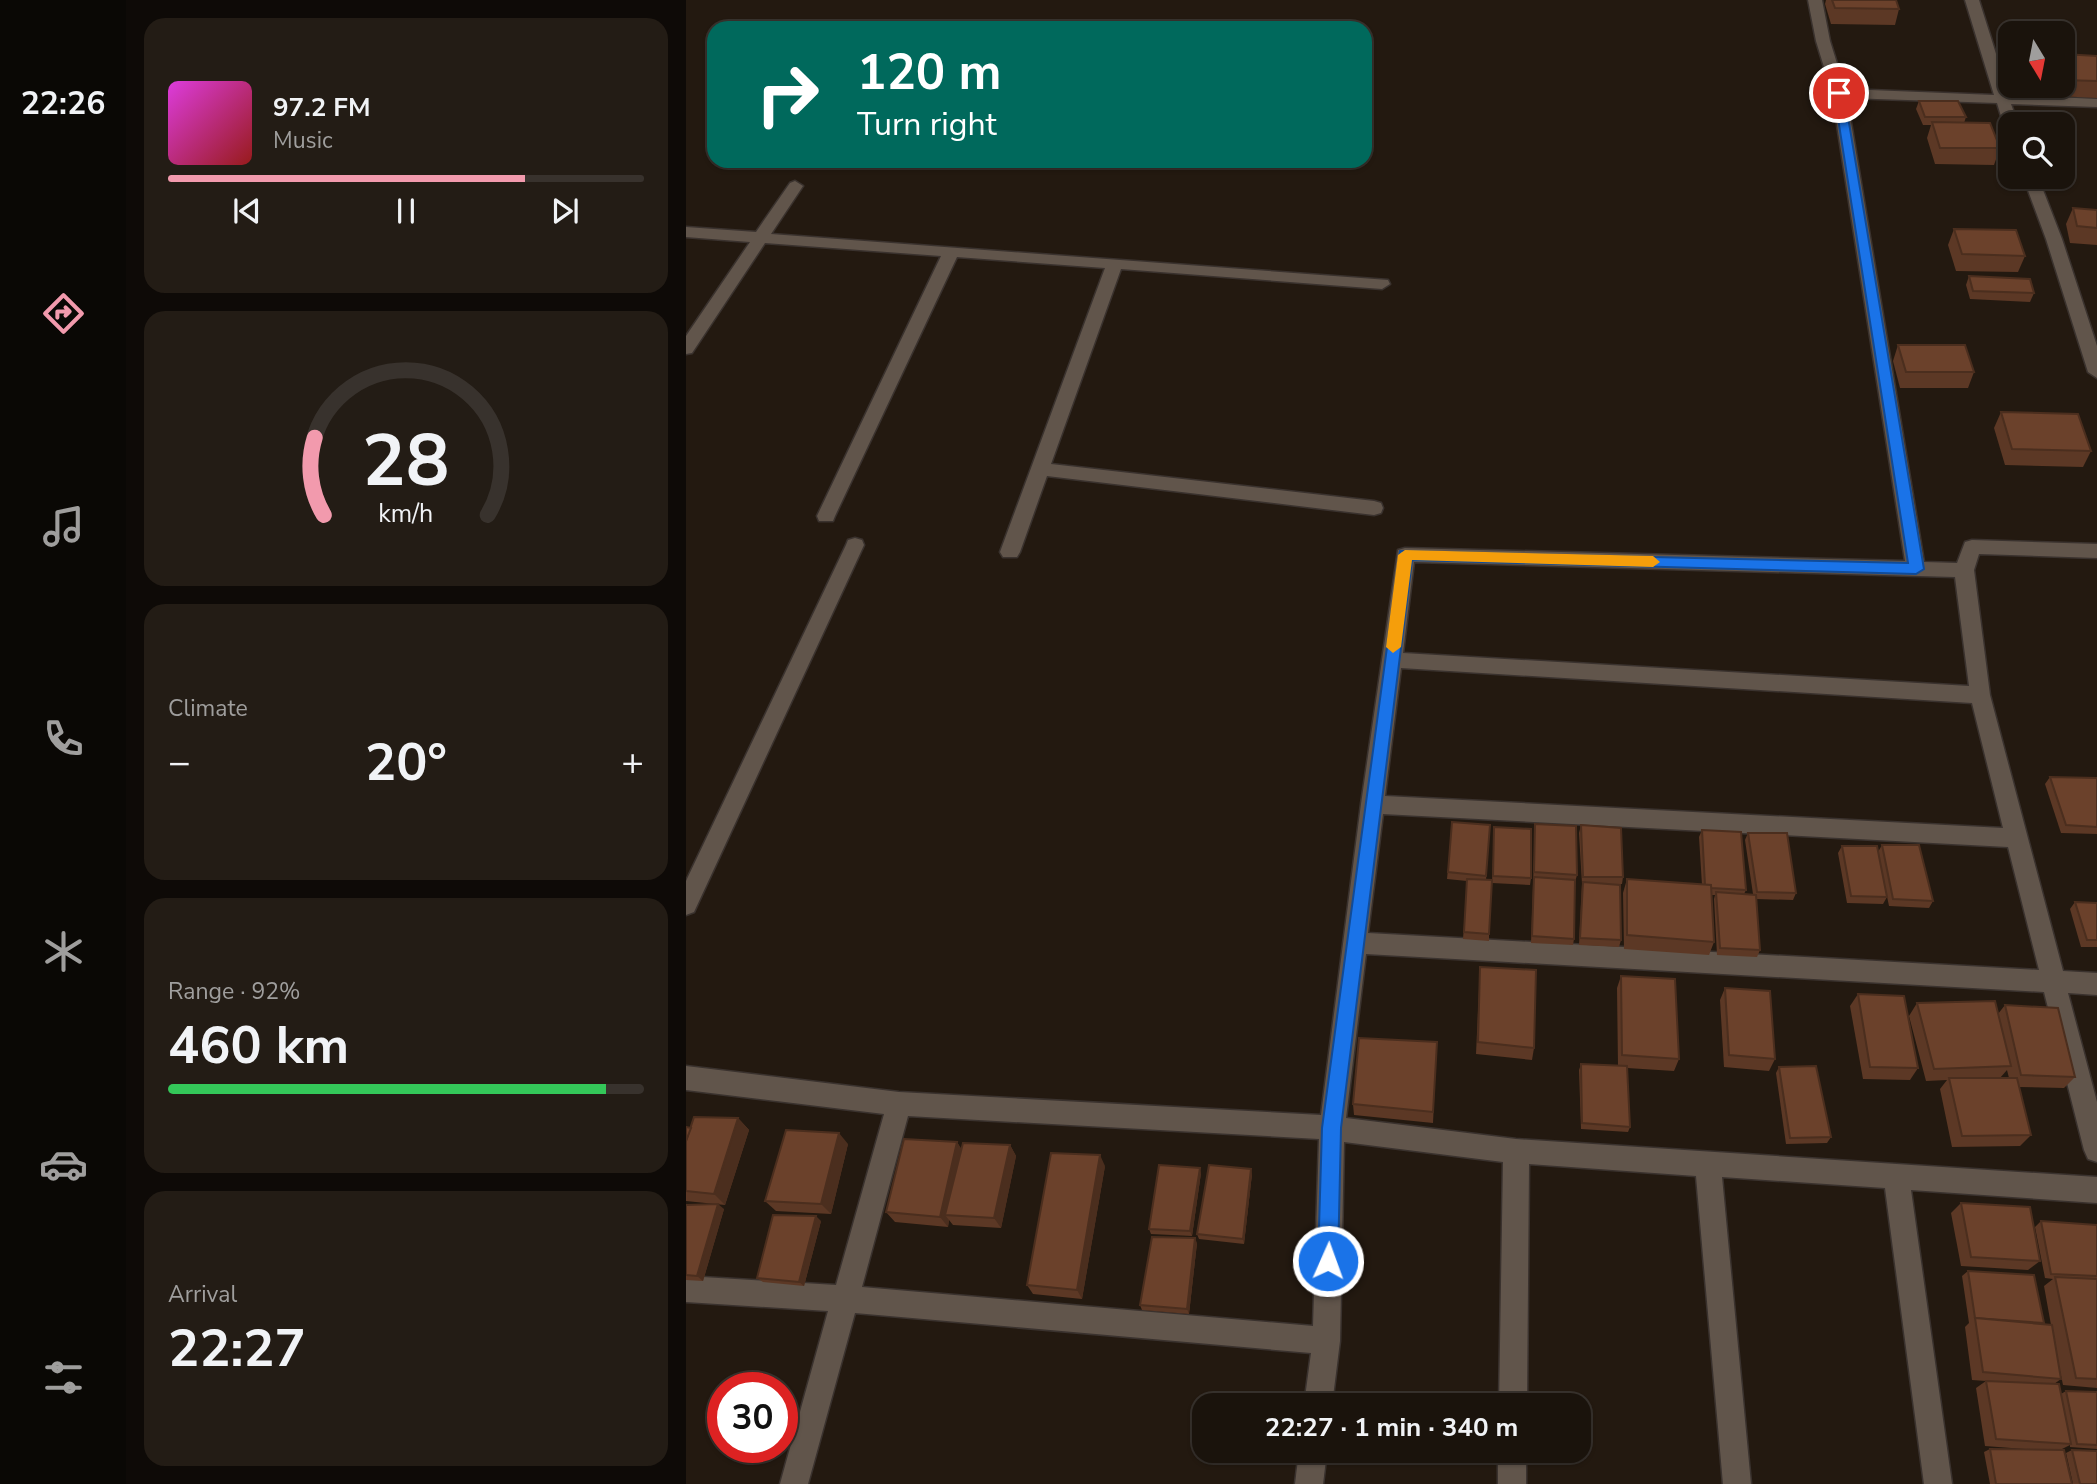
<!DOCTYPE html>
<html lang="en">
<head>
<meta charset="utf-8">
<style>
  :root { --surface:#1a130c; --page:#231c15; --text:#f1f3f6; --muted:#9f9e9d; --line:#38322d; --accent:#f29aad }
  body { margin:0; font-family:"Nunito Sans",sans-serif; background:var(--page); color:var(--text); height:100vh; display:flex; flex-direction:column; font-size:26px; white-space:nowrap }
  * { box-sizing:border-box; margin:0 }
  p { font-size:23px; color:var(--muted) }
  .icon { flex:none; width:38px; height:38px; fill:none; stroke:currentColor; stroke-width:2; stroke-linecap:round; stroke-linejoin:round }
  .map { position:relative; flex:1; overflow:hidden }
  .details { display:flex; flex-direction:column; gap:18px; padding:18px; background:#0e0a07; width:560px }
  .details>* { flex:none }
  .hud { position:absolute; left:21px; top:21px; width:665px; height:147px; border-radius:21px; box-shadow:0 2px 5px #0004,0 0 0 2px var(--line); background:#00695c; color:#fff; overflow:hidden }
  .needle { width:46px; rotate:170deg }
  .buttons { position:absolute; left:1312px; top:21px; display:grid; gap:14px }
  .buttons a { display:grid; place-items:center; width:77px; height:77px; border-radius:14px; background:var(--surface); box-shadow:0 2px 5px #0004,0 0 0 2px var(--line); font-size:35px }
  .speed { position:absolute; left:21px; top:1372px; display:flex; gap:14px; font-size:35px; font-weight:700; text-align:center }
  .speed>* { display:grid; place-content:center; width:91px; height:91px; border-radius:50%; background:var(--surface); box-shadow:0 2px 5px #0004,0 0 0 2px var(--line); line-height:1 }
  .speed .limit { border:10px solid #d22; background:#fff; color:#111 }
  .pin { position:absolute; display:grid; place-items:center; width:60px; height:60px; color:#fff; margin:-30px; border:4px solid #fff; border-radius:50%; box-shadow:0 2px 7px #0007 }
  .me { position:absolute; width:77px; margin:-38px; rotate:2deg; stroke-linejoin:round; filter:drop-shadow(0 0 5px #0008) }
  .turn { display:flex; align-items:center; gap:24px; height:147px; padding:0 35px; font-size:32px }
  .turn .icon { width:91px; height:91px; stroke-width:2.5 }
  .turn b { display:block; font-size:49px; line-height:60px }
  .big { font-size:52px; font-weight:700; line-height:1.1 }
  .details .widget { flex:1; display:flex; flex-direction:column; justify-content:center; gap:10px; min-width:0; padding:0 24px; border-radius:21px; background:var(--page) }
  .details .dial { align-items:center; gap:0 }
  .dial svg { height:182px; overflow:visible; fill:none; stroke:var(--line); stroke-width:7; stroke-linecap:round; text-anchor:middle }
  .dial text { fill:var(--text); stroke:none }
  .song { display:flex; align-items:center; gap:21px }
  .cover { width:84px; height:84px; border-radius:10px; background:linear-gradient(135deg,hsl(300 70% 55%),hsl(0 70% 35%)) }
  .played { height:7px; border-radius:4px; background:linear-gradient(90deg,var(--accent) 75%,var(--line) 75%) }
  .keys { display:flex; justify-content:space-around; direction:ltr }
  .heat { display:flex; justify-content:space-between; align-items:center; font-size:38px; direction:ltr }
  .charge { height:10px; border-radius:5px; background:linear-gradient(90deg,#34c759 92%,var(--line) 0) }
  .trip { position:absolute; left:506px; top:1393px; width:399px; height:70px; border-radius:21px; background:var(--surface); box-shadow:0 2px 5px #0004,0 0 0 2px var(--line); font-weight:700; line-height:70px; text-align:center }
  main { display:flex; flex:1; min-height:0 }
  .tab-bar { display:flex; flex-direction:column; width:126px; justify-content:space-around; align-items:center; background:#0a0805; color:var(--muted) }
  .tab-bar .icon { width:49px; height:49px }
  .tab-bar .current { color:var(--accent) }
  .tab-bar b { font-size:32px; color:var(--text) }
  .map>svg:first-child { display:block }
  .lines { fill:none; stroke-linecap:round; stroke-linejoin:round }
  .street-casing { stroke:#3a322e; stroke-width:3 }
  .street { fill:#61554b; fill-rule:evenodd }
  .wall { fill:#5c3825; fill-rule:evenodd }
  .shaded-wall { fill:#4b2e1e }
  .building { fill:#6b412b; stroke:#4b2e1e; stroke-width:2 }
  .route { fill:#1a73e8; stroke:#114b97; stroke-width:2 }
  .slow { fill:#f59e0b }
</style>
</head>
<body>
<main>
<nav class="tab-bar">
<b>22:26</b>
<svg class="icon current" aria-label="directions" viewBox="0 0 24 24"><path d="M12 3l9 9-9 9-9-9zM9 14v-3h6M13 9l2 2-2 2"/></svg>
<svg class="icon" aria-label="music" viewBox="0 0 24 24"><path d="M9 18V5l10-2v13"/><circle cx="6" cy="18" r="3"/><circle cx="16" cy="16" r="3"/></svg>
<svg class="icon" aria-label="phone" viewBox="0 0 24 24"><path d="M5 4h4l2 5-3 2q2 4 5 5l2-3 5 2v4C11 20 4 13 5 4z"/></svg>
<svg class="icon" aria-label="climate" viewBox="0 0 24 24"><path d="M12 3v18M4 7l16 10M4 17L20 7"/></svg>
<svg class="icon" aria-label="car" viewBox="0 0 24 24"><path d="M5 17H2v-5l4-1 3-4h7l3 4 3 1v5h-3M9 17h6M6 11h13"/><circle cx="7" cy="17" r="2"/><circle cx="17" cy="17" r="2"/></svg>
<svg class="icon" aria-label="filters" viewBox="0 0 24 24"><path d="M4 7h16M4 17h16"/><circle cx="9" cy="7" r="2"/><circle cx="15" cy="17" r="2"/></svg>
</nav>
<section class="details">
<div class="widget">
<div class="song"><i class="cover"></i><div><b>97.2 FM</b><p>Music</p></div></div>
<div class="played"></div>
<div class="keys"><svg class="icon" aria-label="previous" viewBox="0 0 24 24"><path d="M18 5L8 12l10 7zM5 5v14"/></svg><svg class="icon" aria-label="pause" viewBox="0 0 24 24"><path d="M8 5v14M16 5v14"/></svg><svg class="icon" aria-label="next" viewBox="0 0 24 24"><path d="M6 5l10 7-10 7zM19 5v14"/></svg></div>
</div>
<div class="widget dial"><svg viewBox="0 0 100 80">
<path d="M14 69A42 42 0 1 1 86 69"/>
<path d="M14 69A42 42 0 0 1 10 35" stroke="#f29aad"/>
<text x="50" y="56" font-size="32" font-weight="700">28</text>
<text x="50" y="72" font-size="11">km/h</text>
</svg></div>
<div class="widget"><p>Climate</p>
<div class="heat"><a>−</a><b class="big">20°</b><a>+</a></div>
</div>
<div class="widget"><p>Range · 92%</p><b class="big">460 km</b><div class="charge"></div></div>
<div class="widget"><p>Arrival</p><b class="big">22:27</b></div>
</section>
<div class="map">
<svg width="1411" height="1484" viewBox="0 0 1411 1484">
  <rect width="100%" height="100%" fill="#231910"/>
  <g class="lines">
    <!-- street casing -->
    <g class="street-casing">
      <g id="street">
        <path d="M 1122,0 L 1136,0 L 1144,41 L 1159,89 L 1308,95 L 1279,0 L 1293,0 L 1323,95 L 1411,99 L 1411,107 L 1325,104 L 1332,124 L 1325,124 L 1325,130 L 1318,126 L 1311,103 L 1161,98 L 1238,562 L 1271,563 L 1279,542 L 1286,540 L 1411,544 L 1411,558 L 1293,554 L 1288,570 L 1304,695 L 1377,971 L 1411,973 L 1411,995 L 1382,993 L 1411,1102 L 1411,1162 L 1402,1159 L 1398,1150 L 1358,992 L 680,954 L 660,1118 L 830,1139 L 1411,1177 L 1411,1203 L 1225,1190 L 1266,1484 L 1238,1484 L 1199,1188 L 1036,1177 L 1065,1484 L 1037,1484 L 1010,1176 L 843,1164 L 841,1405 L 813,1405 L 817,1162 L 658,1142 L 654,1341 L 646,1405 L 618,1405 L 625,1353 L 169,1313 L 122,1484 L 94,1484 L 142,1311 L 0,1302 L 0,1276 L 150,1285 L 198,1114 L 0,1090 L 0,1066 L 213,1092 L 635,1115 L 675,804 L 712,550 L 719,548 L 1219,561 L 1146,93 L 1130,41 ZM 728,562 L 1269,577 L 1283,686 L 717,653 ZM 715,668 L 1286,703 L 1317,828 L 699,796 ZM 697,814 L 1322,847 L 1353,970 L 682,933 ZM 222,1116 L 633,1139 L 627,1326 L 176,1287 Z"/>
        <polygon points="1337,177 1352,177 1376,239 1411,346 1411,378 1402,372 1360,239"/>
        <polygon points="109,181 117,186 85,234 702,280 704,284 696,289 435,269 365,464 688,501 695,503 697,508 695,513 688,515 361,476 334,552 331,557 317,557 314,552 419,268 271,257 149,516 147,521 133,521 131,516 255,256 79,243 6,353 0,354 0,336 64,242 0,237 0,227 70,232 104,183"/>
        <polygon points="169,538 176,540 178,545 8,912 0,915 0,881 160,545 162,540"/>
        <polygon points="613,1451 641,1451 637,1484 609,1484"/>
        <rect x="812" y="1451" width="28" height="33"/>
      </g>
    </g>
    <!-- street -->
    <use href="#street" class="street"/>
  </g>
  <!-- wall -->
  <g class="wall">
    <polygon points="1140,0 1210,0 1213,9 1209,25 1145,24 1139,4"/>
    <polygon points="1377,54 1411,56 1411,98 1333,94 1330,86 1377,86"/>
    <polygon points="1233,101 1280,117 1278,123 1314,148 1308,165 1249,164 1241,138 1245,125 1237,125 1230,109"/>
    <polygon points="1387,208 1411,210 1411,245 1384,243 1380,224"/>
    <polygon points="1268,229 1339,256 1332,272 1270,271 1262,245"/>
    <polygon points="1283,276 1348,293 1344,302 1284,299 1280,285"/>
    <polygon points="1212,345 1288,372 1282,388 1214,388 1207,361"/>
    <polygon points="1315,412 1405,451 1397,467 1319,465 1308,428"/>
    <polygon points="1364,777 1411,778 1411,834 1375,833 1359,784"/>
    <polygon points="766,822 804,825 800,880 803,934 803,941 777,939 781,881 761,879"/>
    <polygon points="849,824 891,875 889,882 888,939 887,945 845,943"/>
    <polygon points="895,825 937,877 936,884 923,884 935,940 933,947 893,945 896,884 893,833"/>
    <polygon points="808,827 845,878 844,885 806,883"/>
    <polygon points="1016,830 1060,890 1058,894 1067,894 1059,840 1062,833 1110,893 1107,900 1070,899 1074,950 1071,957 1031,955 1028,899 1029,895 1025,895 1028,942 1023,955 938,949 937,893 941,879 1016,885 1013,837"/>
    <polygon points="1196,845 1247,901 1243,908 1203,906 1195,868 1201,897 1197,904 1161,903 1152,853 1156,846 1192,852"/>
    <polygon points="1389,902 1411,903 1411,947 1395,947 1384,909"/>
    <polygon points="794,967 848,1048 846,1060 790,1054"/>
    <polygon points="935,976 993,1059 988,1071 941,1068 944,1127 942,1132 895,1129 893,1070 895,1064 932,1066 931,988"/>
    <polygon points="1039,988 1089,1059 1083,1071 1038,1067 1034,1000"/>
    <polygon points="1172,994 1232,1068 1224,1080 1177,1079 1164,1006"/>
    <path d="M 1231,1003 L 1312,1014 L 1319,1005 L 1389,1077 L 1378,1088 L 1333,1087 L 1345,1135 L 1334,1146 L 1266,1147 L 1254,1089 L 1261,1080 L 1240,1081 L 1223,1016 ZM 1321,1070 L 1323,1078 L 1314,1078 Z"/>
    <polygon points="751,1042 747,1123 668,1115 667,1104"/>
    <polygon points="1093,1067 1145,1137 1141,1143 1100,1144 1090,1073"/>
    <polygon points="52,1118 63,1130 39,1205 0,1201 0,1127 5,1128"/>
    <polygon points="271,1142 275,1149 324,1145 330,1156 315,1228 267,1225 263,1220 262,1227 209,1222 200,1212"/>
    <polygon points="162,1144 145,1214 90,1211 79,1201"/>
    <polygon points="419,1166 396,1299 347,1294 341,1285"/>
    <polygon points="515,1173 506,1236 465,1234 463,1229"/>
    <polygon points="566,1174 558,1244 513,1239 511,1234"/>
    <polygon points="1275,1203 1354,1261 1342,1270 1275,1266 1265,1213"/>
    <polygon points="0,1205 38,1209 17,1281 0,1280"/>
    <polygon points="135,1221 118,1286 77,1282 71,1278"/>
    <polygon points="1355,1221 1411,1225 1411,1388 1377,1385 1372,1361 1375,1379 1368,1384 1375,1394 1380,1391 1411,1392 1411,1449 1384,1447 1384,1445 1374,1450 1386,1484 1304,1484 1298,1452 1304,1449 1352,1450 1299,1446 1290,1388 1300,1381 1286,1380 1279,1327 1283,1323 1276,1276 1282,1271 1357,1324 1365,1325 1358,1286 1367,1279 1359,1278 1349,1227"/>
    <polygon points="511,1243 503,1314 456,1310 454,1305"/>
    <polygon points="1386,1450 1411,1484 1387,1484 1380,1453"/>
  </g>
  <!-- shaded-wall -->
  <g class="shaded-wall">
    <polygon points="52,1118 63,1130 39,1205 28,1194"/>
    <polygon points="153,1133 162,1144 145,1214 135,1204"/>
    <polygon points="271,1142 278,1153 259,1215 263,1220 262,1227 254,1217"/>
    <polygon points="324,1145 330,1156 315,1228 308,1218"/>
    <polygon points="414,1155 419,1166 396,1299 391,1290"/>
    <polygon points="514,1168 515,1173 506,1236 504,1231"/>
    <polygon points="565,1169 566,1174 558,1244 557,1239"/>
    <polygon points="32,1204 38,1209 17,1281 11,1276"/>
    <polygon points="130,1216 135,1221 118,1286 113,1282"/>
    <polygon points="509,1238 511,1243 503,1314 501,1309"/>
  </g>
  <!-- building -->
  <g class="building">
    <polygon points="1146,0 1210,0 1213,9 1149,8"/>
    <polygon points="1377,54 1411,56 1411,81 1377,80"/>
    <polygon points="1233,101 1272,101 1280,117 1239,117"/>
    <polygon points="1246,122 1304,123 1314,148 1254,148"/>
    <polygon points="1387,208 1411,210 1411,228 1391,226"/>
    <polygon points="1268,229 1330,230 1339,256 1276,254"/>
    <polygon points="1283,276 1344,279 1348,293 1287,291"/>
    <polygon points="1212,345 1279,345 1288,372 1220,372"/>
    <polygon points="1315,412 1392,414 1405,451 1326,449"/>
    <polygon points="1364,777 1411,778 1411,827 1380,825"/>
    <polygon points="766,822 804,825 800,876 762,872"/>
    <polygon points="849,824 890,826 891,875 848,872"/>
    <polygon points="895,825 935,828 937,877 897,877"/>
    <polygon points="808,827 845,829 845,878 807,876"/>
    <polygon points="1016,830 1055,832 1060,890 1025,888 1025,885 1019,885"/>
    <polygon points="1062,833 1101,833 1110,893 1071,892"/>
    <polygon points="1196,845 1233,845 1247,901 1207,899"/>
    <polygon points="1156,846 1191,846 1201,897 1165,896"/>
    <polygon points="848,877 889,880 888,939 846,936"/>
    <polygon points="781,879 806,880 803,934 778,932"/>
    <polygon points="941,879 1025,885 1028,942 941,935"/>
    <polygon points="897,882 934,885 935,940 894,938"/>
    <polygon points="1030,892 1070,895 1074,950 1034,948"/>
    <polygon points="1389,902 1411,903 1411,940 1401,940"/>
    <polygon points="794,967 850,970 848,1048 792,1042"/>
    <polygon points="935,976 989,979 993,1059 936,1055"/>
    <polygon points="1039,988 1084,991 1089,1059 1043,1055"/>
    <polygon points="1172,994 1218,996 1232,1068 1184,1067"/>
    <polygon points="1309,1001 1325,1066 1248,1069 1231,1003"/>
    <polygon points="1319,1005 1372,1008 1389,1077 1335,1075"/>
    <polygon points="673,1038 751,1042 747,1112 667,1104"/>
    <polygon points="895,1064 941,1066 944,1127 896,1123"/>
    <polygon points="1130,1066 1145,1137 1104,1138 1093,1067"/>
    <polygon points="1263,1078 1331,1078 1345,1135 1276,1136"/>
    <polygon points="8,1117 52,1118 28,1194 0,1191 0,1141"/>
    <polygon points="0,1127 5,1128 0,1141"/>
    <polygon points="100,1130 153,1133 135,1204 79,1201"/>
    <polygon points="218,1139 271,1142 254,1217 200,1212"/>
    <polygon points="277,1143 324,1145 308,1218 259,1215"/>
    <polygon points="365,1153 414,1155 391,1290 341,1285"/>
    <polygon points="473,1165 514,1168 504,1231 463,1229"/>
    <polygon points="523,1165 565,1169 557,1239 511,1234"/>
    <polygon points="1275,1203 1344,1207 1354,1261 1285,1257"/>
    <polygon points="32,1204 11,1276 0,1275 0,1205"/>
    <polygon points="87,1215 130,1216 113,1282 71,1278"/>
    <polygon points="1355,1221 1411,1225 1411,1276 1365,1274"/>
    <polygon points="466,1237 509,1238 501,1309 454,1305"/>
    <polygon points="1282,1271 1348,1275 1358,1323 1289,1318"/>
    <polygon points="1369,1277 1411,1279 1411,1379 1390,1378"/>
    <polygon points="1289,1318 1366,1325 1375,1379 1297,1372"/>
    <polygon points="1300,1381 1373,1384 1385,1444 1310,1439"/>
    <polygon points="1380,1391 1411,1392 1411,1445 1391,1444"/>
    <polygon points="1304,1449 1378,1450 1386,1484 1310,1484"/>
    <polygon points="1386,1450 1411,1451 1411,1484 1394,1484"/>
  </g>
  <!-- route -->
  <polygon class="route" points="1153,90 1158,93 1238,569 1230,574 726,560 655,1128 652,1261 650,1268 642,1271 635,1268 632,1261 636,1128 714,551 1222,563 1148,93"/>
  <!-- slow -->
  <polygon class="slow" points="719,550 967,556 974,562 967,567 726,560 715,647 707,653 700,647 712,555"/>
</svg>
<div class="buttons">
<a><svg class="needle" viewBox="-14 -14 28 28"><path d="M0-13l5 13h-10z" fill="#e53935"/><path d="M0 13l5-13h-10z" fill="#9f9e9d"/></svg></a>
<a><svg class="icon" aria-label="search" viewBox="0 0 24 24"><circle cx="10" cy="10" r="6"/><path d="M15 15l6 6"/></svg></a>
</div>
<div class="speed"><div class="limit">30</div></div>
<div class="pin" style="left:1153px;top:93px;background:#d93025"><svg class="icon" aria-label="arrive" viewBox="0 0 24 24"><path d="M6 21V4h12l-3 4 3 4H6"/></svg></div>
<svg class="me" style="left:642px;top:1261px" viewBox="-20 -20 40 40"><circle r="17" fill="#1a73e8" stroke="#fff" stroke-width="3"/><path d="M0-11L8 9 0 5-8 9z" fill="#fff"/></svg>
<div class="trip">22:27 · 1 min · 340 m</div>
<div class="hud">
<div class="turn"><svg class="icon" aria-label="right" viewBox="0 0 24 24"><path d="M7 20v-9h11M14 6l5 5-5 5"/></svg><div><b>120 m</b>Turn right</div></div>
</div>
</div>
</main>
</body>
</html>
